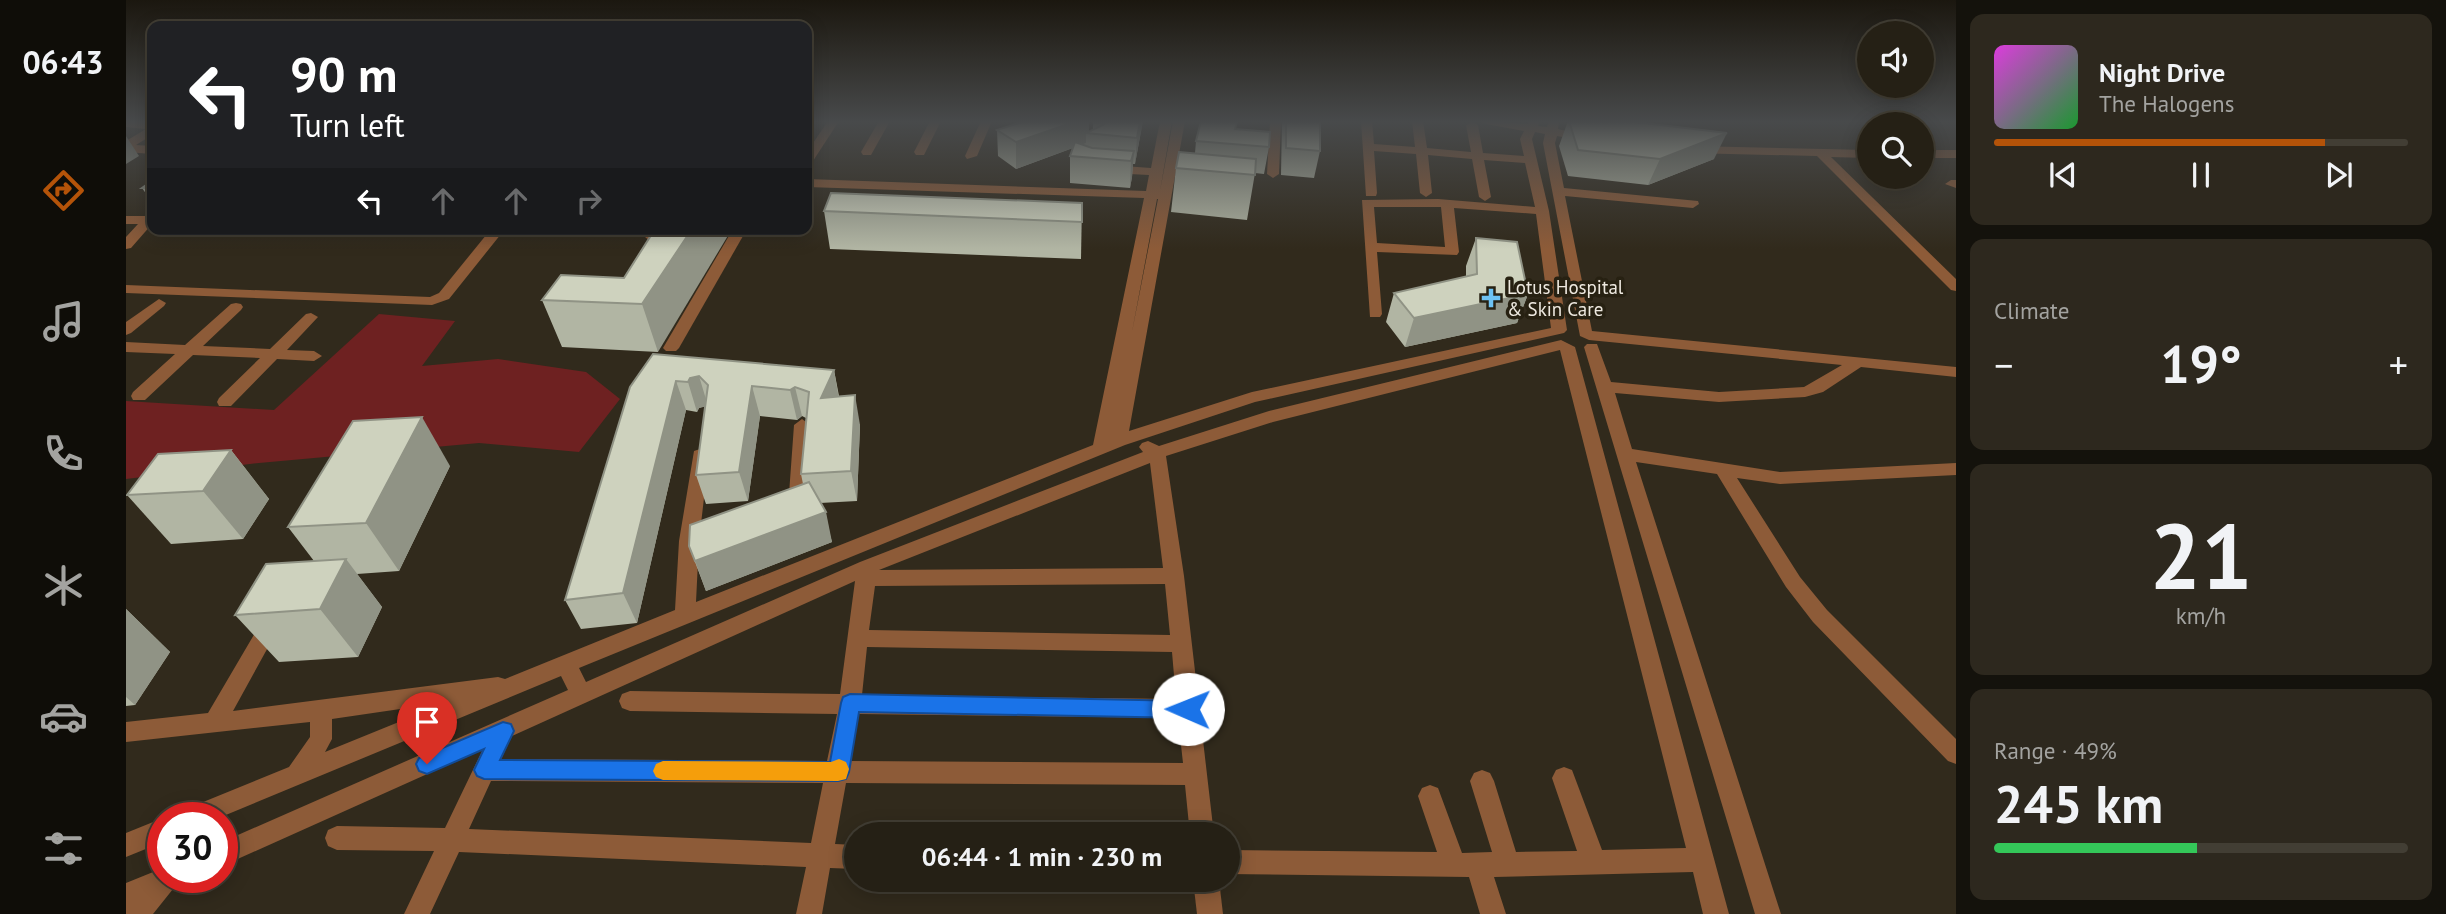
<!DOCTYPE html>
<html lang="en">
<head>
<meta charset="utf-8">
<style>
  :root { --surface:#252015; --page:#2d281e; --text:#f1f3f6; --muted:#a3a3a0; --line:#423e34; --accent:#b45309 }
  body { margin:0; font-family:"PT Sans",sans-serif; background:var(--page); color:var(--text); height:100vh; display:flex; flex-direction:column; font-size:26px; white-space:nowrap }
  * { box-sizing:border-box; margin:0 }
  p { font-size:23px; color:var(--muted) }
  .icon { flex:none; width:38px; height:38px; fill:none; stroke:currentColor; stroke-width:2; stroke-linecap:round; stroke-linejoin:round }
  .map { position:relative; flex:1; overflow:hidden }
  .drawer { display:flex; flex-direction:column; gap:14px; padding:14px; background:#14120c; width:490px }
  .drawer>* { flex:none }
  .top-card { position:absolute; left:21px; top:21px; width:665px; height:214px; border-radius:14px; box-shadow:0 4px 18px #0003,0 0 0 2px var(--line); background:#202124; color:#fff; overflow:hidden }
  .fabs { position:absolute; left:1731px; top:21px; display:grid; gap:14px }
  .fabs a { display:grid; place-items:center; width:77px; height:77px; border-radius:50%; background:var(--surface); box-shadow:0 4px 18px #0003,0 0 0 2px var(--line); font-size:35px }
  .speed { position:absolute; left:21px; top:802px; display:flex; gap:14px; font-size:35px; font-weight:700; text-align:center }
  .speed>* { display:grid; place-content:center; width:91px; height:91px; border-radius:50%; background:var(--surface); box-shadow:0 4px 18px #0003,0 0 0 2px var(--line); line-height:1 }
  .speed .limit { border:10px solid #d22; background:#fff; color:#111 }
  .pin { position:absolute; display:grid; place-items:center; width:60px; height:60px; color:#fff; margin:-72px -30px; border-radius:50% 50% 50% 0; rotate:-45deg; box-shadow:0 0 7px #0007 }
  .pin .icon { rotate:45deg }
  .me { position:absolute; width:77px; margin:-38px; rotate:271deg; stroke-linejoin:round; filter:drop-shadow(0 0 5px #0008) }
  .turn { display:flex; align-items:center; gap:24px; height:147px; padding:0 28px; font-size:32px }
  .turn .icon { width:91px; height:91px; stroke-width:2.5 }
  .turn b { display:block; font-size:49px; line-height:60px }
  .lanes { display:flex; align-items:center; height:66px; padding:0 28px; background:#0003; justify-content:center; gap:35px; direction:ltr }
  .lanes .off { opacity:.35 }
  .big { font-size:52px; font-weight:700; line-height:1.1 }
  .drawer .card { flex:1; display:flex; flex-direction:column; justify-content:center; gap:10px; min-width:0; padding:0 24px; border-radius:14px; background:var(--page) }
  .drawer .dial { align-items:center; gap:0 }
  .dial b { font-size:91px; line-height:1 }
  .song { display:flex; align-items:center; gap:21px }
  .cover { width:84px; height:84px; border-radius:10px; background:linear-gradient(135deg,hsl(300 70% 55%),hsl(130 70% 35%)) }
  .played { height:7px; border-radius:4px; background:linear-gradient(90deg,var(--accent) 80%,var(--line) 80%) }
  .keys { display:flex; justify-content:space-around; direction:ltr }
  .heat { display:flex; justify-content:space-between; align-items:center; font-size:38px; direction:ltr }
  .charge { height:10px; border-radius:5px; background:linear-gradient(90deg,#34c759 49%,var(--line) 0) }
  .trip { position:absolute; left:718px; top:822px; width:396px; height:70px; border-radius:35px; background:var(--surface); box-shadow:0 4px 18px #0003,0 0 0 2px var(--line); font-weight:700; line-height:70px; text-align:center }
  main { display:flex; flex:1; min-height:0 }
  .tabs { display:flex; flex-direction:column; width:126px; justify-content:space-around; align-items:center; background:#0f0d08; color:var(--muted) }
  .tabs .icon { width:49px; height:49px }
  .tabs .on { color:var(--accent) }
  .tabs b { font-size:32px; color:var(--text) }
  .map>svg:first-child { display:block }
  .green { fill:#6e2121 }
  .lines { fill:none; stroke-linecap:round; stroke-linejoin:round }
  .minor { fill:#8d5b38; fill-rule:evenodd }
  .wall { fill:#b1b5a3 }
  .shaded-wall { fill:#909385 }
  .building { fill:#ced2be; stroke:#909385; stroke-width:2 }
  .route { fill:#1a73e8; stroke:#114b97; stroke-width:2 }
  .slow { fill:#f59e0b }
  .poi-dot { fill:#6dc2f3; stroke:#272112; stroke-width:2.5 }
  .labels { text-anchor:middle; stroke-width:7; stroke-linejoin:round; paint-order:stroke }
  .poi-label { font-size:19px; fill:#eee9e0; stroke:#272112; text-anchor:start }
</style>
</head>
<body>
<main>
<nav class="tabs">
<b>06:43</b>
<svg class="icon on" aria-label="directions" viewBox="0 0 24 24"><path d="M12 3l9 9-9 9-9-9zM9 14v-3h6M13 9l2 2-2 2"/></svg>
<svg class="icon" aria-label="music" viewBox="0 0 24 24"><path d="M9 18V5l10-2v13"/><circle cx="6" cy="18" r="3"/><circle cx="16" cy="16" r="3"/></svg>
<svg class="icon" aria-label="phone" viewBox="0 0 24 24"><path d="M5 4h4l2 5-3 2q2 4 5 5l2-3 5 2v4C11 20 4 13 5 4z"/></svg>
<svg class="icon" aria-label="climate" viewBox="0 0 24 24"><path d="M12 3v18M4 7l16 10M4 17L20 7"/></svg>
<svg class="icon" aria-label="car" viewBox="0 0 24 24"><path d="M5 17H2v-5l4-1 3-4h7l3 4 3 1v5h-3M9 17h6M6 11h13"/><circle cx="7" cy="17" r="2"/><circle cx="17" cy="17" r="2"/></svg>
<svg class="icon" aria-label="filters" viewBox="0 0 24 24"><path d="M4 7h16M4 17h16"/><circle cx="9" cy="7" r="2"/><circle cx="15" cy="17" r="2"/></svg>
</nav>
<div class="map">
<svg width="1830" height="914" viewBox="0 0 1830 914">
  <rect width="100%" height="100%" fill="#312a1c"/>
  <!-- green -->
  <polygon class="green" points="253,314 329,321 296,366 372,359 460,372 494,399 453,452 353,443 133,463 0,479 0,401 148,410"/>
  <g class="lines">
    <!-- minor -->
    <g class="minor">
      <polygon points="0,121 26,123 26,135 10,145 26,146 26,154 0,152 0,141 20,129 0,127"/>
      <polygon points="702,121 713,121 685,164 681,165 681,152"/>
      <polygon points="753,121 764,121 745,155 737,155 735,152"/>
      <polygon points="804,121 815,121 798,155 790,155 788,152"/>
      <polygon points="855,121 866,121 851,156 841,159 839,156"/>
      <path d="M 1034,121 L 1046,121 L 1034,191 L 1047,121 L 1059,121 L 1003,431 L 1126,392 L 1425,328 L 1410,214 L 1328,208 L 1333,252 L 1331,255 L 1251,252 L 1256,314 L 1254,317 L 1244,317 L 1236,200 L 1312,199 L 1409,207 L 1399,163 L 1358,160 L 1365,197 L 1359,201 L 1353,197 L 1346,159 L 1302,155 L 1306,193 L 1300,197 L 1294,193 L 1290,154 L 1248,151 L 1251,193 L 1250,196 L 1240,196 L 1235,121 L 1246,121 L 1248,144 L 1289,147 L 1286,121 L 1297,121 L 1301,148 L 1345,152 L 1340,125 L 1346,122 L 1352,125 L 1357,153 L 1398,156 L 1394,139 L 1398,131 L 1360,124 L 1355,121 L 1402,124 L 1404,121 L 1414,121 L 1412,126 L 1421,127 L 1423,121 L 1433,121 L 1432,129 L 1466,137 L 1460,141 L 1431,136 L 1429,143 L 1438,188 L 1572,201 L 1573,204 L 1567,208 L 1439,196 L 1466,331 L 1830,367 L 1830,377 L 1735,367 L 1697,392 L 1679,397 L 1593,402 L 1489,393 L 1506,449 L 1654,472 L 1830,463 L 1830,475 L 1654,484 L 1611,478 L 1674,577 L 1701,610 L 1830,739 L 1830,764 L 1822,761 L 1687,622 L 1660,587 L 1591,474 L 1510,462 L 1655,914 L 1629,914 L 1458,347 L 1461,344 L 1471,344 L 1485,382 L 1593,392 L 1678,387 L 1716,365 L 1463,340 L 1454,336 L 1417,143 L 1419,134 L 1409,132 L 1406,139 L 1423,211 L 1441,330 L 1438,333 L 1129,402 L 999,445 L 453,668 L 460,682 L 734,562 L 1017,452 L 1013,447 L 1016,443 L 1022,441 L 1033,446 L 1143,411 L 1435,340 L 1449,347 L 1603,914 L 1577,914 L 1567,872 L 1368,877 L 1380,914 L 1354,914 L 1343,877 L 1101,874 L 1101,850 L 1311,852 L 1292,796 L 1296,788 L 1304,785 L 1312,788 L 1336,853 L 1366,852 L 1344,781 L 1348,773 L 1356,770 L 1364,773 L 1368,781 L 1390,852 L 1451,851 L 1426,778 L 1430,770 L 1438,767 L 1446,770 L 1476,850 L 1560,848 L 1434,350 L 1147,422 L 1040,456 L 1058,576 L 1088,835 L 1064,835 L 1059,785 L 720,783 L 709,844 L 730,845 L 730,869 L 704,868 L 696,914 L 670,914 L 680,867 L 333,852 L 304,914 L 278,914 L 308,851 L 211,850 L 202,846 L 199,838 L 202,830 L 211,826 L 319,828 L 357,749 L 96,866 L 96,842 L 442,690 L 435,676 L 95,817 L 56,817 L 60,809 L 163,767 L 184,737 L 184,722 L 0,742 L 0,722 L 82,713 L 139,616 L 146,614 L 153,616 L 156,622 L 107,711 L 372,677 L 379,679 L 549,610 L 553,541 L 568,451 L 574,449 L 583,455 L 573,541 L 570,602 L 967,445 L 1018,198 L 681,187 L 681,179 L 1020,191 L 1023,175 L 984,173 L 978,169 L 984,165 L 1025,168 ZM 1031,199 L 1032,199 L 1006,332 ZM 1248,207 L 1315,207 L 1319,247 L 1251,243 ZM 1024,463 L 1037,568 L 753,570 ZM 729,581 L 714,694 L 504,691 L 496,694 L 493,701 L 496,708 L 504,711 L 711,714 L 701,761 L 375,759 L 386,736 ZM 1039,584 L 1044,635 L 743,630 L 749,586 ZM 741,647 L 1046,652 L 1050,699 L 736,695 ZM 322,702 L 199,752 L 206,739 L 206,719 ZM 733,714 L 1052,718 L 1057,763 L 724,761 ZM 365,781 L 697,783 L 685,843 L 343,829 Z"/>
      <polygon points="1144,121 1155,121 1153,174 1147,178 1141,174"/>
      <polygon points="1568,146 1743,150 1743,158 1705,157 1830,279 1830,291 1825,290 1691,156 1564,153 1564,147"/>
      <rect x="1796" y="150" width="34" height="8"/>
      <polygon points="1825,180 1830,180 1830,188 1819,184"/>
      <polygon points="26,212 26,224 5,248 0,249 0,237 12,224 0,224 0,216 19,216"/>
      <polygon points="365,229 379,229 323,299 306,305 0,293 0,285 304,297 313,293"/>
      <polygon points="510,229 526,229 548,246 545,251 535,251"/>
      <polygon points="607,229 621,229 553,348 550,351 540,351 537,348"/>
      <polygon points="33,299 40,303 38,306 5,333 0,335 0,322"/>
      <polygon points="110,303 115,304 117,307 115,310 77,346 144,349 180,314 185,313 192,317 161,350 188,351 196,356 188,361 151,359 105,406 93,406 91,402 93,398 134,358 67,355 19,400 7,400 5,396 7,392 49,354 0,352 0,342 59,345 105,304"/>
      <path d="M 676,419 L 684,425 C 684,444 690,518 659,509 L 656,504 L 663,494 L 668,425 Z"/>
      <polygon points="37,818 37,842 0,857 0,833"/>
      <polygon points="37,868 37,877 57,877 54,886 47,889 27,914 0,914 0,883"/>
      <polygon points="1067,880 1093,880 1097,914 1071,914"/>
    </g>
  </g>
  <!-- wall -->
  <g class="wall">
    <polygon points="899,121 963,121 963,132 967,130 967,121 1017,121 1009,164 1007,164 1006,177 1004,188 944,183 944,156 947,148 890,169 872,156 871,130"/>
    <polygon points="1156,121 1194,121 1194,151 1188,178 1155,175"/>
    <polygon points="1442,121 1588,159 1522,185 1442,176 1433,146"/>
    <polygon points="1110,129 1143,147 1138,174 1129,173 1121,220 1045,212 1050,168 1069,153 1070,141"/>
    <polygon points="26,181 26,202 16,188"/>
    <polygon points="956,203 955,259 704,249 698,211"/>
    <polygon points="529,229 532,352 436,347 416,300 498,278"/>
    <polygon points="1350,238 1402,294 1391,323 1279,347 1260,322 1268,293 1340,277 1340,266"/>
    <polygon points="527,354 708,370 713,396 734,425 731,501 694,503 706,542 580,591 563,546 677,484 675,474 680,418 676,416 671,420 634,416 622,501 580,504 570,475 579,406 573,408 571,412 560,410 511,623 455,629 439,600"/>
    <polygon points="105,450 143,499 117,539 45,544 1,495"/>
    <polygon points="324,466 273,571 231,574 256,607 232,657 153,662 109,615 188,561 162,527"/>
    <polygon points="0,609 44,652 9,705 0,706"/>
  </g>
  <!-- shaded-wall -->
  <g class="shaded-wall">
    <polygon points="951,121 963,121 963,134 960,133 960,143 890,169 890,142"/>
    <polygon points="1014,121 1017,121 1016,125 1009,164 1011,138"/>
    <polygon points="1601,133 1588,159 1522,185 1534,159"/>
    <polygon points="0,136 13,156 0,164"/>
    <polygon points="1008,151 1006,177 1004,188 1005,161"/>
    <polygon points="566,229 606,229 532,352 516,304"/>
    <polygon points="1402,294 1391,323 1279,347 1288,318"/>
    <polygon points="708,370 713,399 695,398"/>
    <polygon points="573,376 582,406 573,408 571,412 562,382 564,378"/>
    <polygon points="550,381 560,410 511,623 497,593"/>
    <polygon points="626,386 634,416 622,501 613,472"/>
    <polygon points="669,387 676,416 671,420 664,390"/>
    <polygon points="729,395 734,425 731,501 725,471"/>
    <polygon points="296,417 324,466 273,571 240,523"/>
    <polygon points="105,450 143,499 117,539 77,491"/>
    <polygon points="700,512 706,542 580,591 569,561"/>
    <polygon points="220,559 256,607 232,657 194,609"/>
    <polygon points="0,609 44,652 9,705 0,697"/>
  </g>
  <!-- building -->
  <g class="building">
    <polygon points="899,121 951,121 890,142 871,130"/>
    <polygon points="981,121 1014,121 1011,138 960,133 977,125"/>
    <polygon points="1075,121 1111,121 1109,129 1144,132 1143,147 1070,141"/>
    <polygon points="1160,121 1194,121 1194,151 1160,148"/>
    <polygon points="1443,121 1501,121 1601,133 1534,159 1452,150"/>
    <polygon points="949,142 966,148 1008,151 1005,161 944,156"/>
    <polygon points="1053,152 1130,159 1129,175 1050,168"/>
    <polygon points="26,181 26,188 16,188"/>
    <polygon points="705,193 956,203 956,222 698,211"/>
    <polygon points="529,229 566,229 516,304 416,300 435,275 498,278"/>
    <polygon points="1350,238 1391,242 1402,294 1288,318 1268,293 1351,274"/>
    <polygon points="527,354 708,370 695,398 729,395 725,471 675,474 683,392 669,387 664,390 626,386 613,472 570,475 582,385 573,376 564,378 562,382 550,381 497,593 439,600 504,387"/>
    <polygon points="296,417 240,523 162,527 227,421"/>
    <polygon points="105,450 77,491 1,495 32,454"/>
    <polygon points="683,482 700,512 569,561 563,546 564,525"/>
    <polygon points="220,559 194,609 109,615 140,564"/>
  </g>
  <!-- sky -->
  <linearGradient id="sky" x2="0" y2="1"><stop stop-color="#1b170f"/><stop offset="0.49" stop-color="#484a4b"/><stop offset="1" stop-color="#484a4b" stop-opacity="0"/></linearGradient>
  <rect width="1830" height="249" fill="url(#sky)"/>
  <!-- route -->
  <polygon class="route" points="724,694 1062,701 1069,703 1072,709 1069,715 1062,718 733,712 723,772 720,779 712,781 358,779 351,776 348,770 358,749 301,774 293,771 290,764 293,758 377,722 385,724 388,731 374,760 704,762 715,703 717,697"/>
  <!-- slow -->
  <polygon class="slow" points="713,759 720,762 723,769 720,779 712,781 537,780 530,777 527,771 530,764 537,761 705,762"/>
  <!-- markers -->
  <path class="poi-dot" d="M1361.5 287.5h7v7h7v7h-7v7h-7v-7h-7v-7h7z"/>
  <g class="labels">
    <!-- poi labels -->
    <g class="poi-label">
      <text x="1381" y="294">Lotus Hospital<tspan x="1381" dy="22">&amp; Skin Care</tspan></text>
    </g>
  </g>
</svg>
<div class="fabs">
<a><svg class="icon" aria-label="sound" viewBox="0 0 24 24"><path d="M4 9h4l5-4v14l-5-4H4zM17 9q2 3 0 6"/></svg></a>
<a><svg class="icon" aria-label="search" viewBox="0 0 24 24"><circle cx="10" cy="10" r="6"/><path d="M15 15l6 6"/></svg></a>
</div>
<div class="speed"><div class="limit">30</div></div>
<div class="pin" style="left:301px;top:764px;background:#d93025"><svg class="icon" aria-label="arrive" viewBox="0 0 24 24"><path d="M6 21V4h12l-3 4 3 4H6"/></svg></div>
<svg class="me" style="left:1062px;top:709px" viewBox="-20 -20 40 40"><circle r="19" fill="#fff"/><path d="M0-13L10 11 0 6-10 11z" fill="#1a73e8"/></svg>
<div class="trip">06:44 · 1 min · 230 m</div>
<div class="top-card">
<div class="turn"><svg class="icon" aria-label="left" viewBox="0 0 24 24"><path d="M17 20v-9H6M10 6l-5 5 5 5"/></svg><div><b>90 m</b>Turn left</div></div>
<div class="lanes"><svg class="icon" aria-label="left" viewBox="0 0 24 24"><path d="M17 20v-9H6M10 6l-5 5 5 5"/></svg><svg class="icon off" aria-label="ahead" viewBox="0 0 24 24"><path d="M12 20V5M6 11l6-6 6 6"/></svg><svg class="icon off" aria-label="ahead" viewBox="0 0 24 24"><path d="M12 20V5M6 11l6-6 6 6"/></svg><svg class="icon off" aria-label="right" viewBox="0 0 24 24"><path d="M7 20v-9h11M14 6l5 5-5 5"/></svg></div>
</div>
</div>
<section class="drawer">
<div class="card">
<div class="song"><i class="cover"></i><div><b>Night Drive</b><p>The Halogens</p></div></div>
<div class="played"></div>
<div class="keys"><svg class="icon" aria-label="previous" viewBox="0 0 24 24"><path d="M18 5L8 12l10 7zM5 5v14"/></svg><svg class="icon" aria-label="pause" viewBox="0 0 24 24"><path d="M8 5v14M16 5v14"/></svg><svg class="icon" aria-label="next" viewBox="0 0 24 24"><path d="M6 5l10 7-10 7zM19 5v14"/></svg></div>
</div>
<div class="card"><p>Climate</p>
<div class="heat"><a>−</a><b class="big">19°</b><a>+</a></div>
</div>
<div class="card dial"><b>21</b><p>km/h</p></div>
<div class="card"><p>Range · 49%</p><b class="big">245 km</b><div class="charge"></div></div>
</section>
</main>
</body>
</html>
